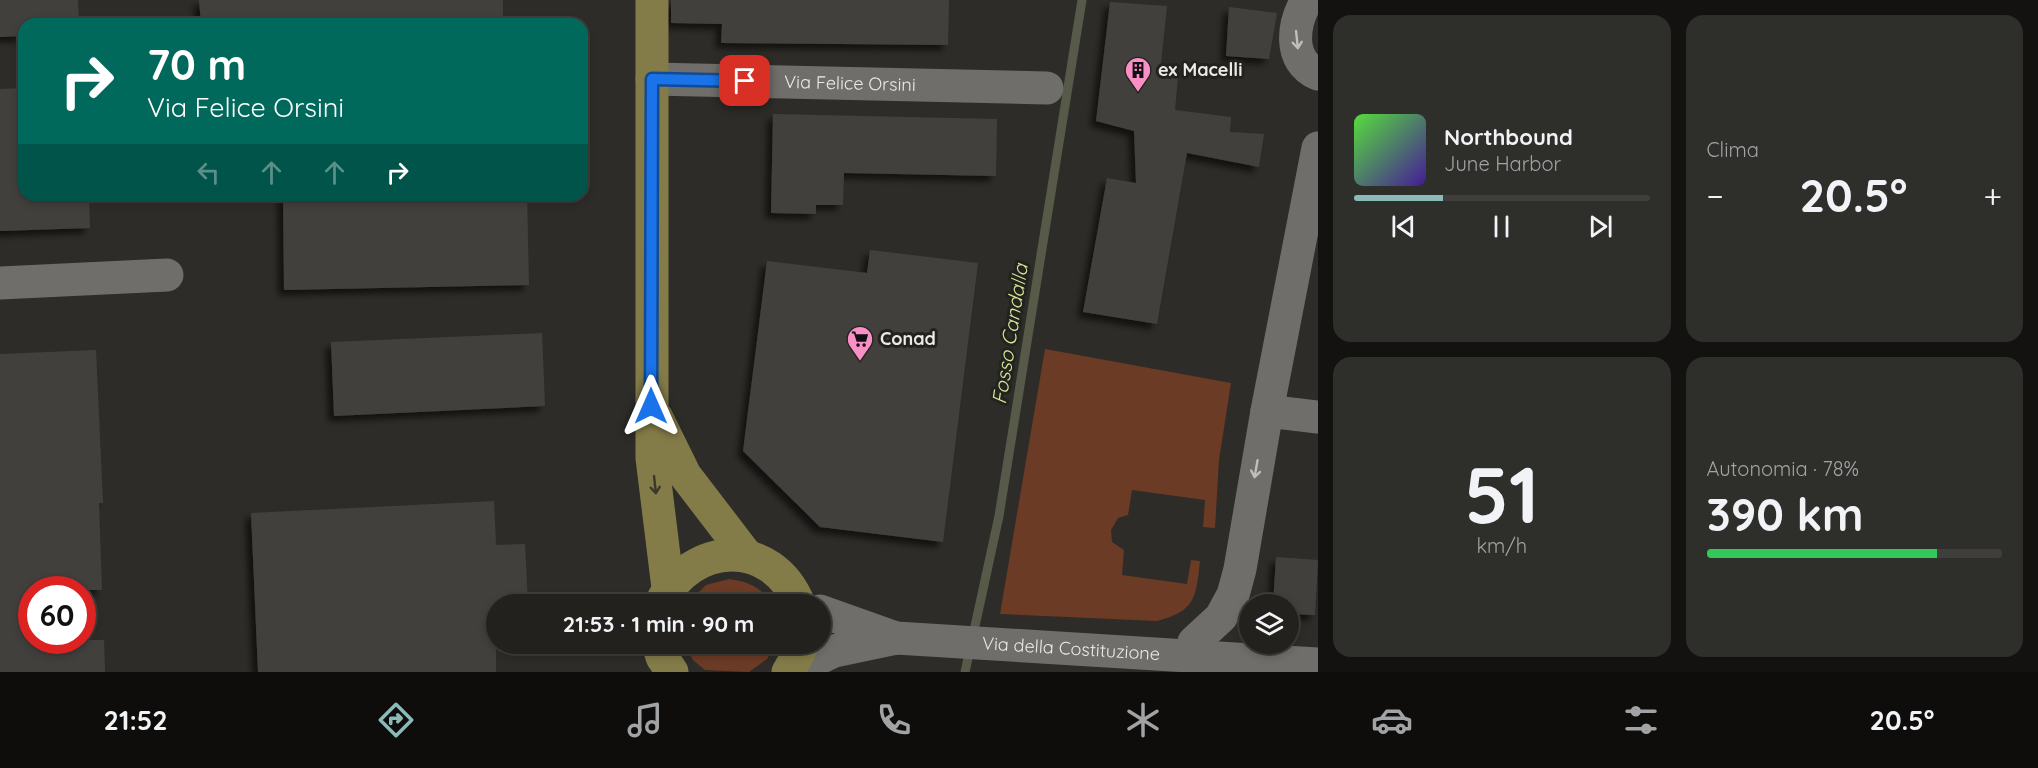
<!DOCTYPE html>
<html lang="it">
<head>
<meta charset="utf-8">
<style>
  :root { --surface:#22211e; --page:#2e2e2b; --text:#f1f3f6; --muted:#a2a3a4; --line:#3f3e3c; --accent:#8bbbb9 }
  body { margin:0; font-family:Quicksand,sans-serif; background:var(--page); color:var(--text); height:100vh; display:flex; flex-direction:column; font-size:22px; white-space:nowrap }
  * { box-sizing:border-box; margin:0 }
  p { font-size:20px; color:var(--muted) }
  .icon { flex:none; width:33px; height:33px; fill:none; stroke:currentColor; stroke-width:2; stroke-linecap:round; stroke-linejoin:round }
  .map { position:relative; flex:1; overflow:hidden }
  .sheet { display:flex; flex-direction:column; gap:15px; padding:15px; background:#131210; width:720px }
  .sheet>* { flex:none }
  .guide { position:absolute; left:18px; top:18px; width:570px; height:183px; border-radius:18px; box-shadow:0 3px 9px #0003,0 0 0 2px var(--line); background:#00695c; color:#fff; overflow:hidden }
  .fabs { position:absolute; left:1239px; top:594px; display:grid; gap:12px }
  .fabs a { display:grid; place-items:center; width:60px; height:60px; border-radius:50%; background:var(--surface); box-shadow:0 3px 9px #0003,0 0 0 2px var(--line); font-size:30px }
  .speed { position:absolute; left:18px; top:576px; display:flex; gap:12px; font-size:30px; font-weight:700; text-align:center }
  .speed>* { display:grid; place-content:center; width:78px; height:78px; border-radius:50%; background:var(--surface); box-shadow:0 3px 9px #0003,0 0 0 2px var(--line); line-height:1 }
  .speed .limit { border:9px solid #d22; background:#fff; color:#111 }
  .pin { position:absolute; display:grid; place-items:center; width:51px; height:51px; color:#fff; margin:-26px; border-radius:12px; box-shadow:0 3px 9px #0006 }
  .me { position:absolute; width:66px; margin:-33px; rotate:0deg; stroke-linejoin:round; filter:drop-shadow(0 0 4px #0008) }
  .turn { display:flex; align-items:center; gap:21px; height:126px; padding:0 30px; font-size:27px }
  .turn .icon { width:78px; height:78px; stroke-width:2.5 }
  .turn b { display:block; font-size:42px; line-height:51px }
  .lanes { display:flex; align-items:center; height:57px; padding:0 30px; background:#0003; justify-content:center; gap:30px; direction:ltr }
  .lanes .off { opacity:.35 }
  .big { font-size:45px; font-weight:700; line-height:1.1 }
  .sheet .card { flex:1; display:flex; flex-direction:column; justify-content:center; gap:9px; min-width:0; padding:0 21px; border-radius:18px; background:var(--page) }
  .sheet .dial { align-items:center; gap:0 }
  .dial b { font-size:78px; line-height:1 }
  .song { display:flex; align-items:center; gap:18px }
  .cover { width:72px; height:72px; border-radius:9px; background:linear-gradient(135deg,hsl(110 70% 55%),hsl(260 70% 35%)) }
  .played { height:6px; border-radius:3px; background:linear-gradient(90deg,var(--accent) 30%,var(--line) 30%) }
  .keys { display:flex; justify-content:space-around; direction:ltr }
  .heat { display:flex; justify-content:space-between; align-items:center; font-size:33px; direction:ltr }
  .charge { height:9px; border-radius:4px; background:linear-gradient(90deg,#34c759 78%,var(--line) 0) }
  .sheet .tiles { flex:1; display:grid; gap:15px; grid-template-columns:repeat(2,1fr) }
  .trip { position:absolute; left:486px; top:594px; width:345px; height:60px; border-radius:30px; background:var(--surface); box-shadow:0 3px 9px #0003,0 0 0 2px var(--line); font-weight:700; line-height:60px; text-align:center }
  .dock { display:flex; height:96px; justify-content:space-around; align-items:center; background:#0e0d0c; color:var(--muted) }
  .dock .icon { width:42px; height:42px }
  .dock .active { color:var(--accent) }
  .dock b { font-size:27px; color:var(--text) }
  main { display:flex; flex:1; min-height:0 }
  .map>svg:first-child { display:block }
  .green { fill:#6c3b25 }
  .lines { fill:none; stroke-linecap:round; stroke-linejoin:round }
  .stream { stroke:#575a48; stroke-width:9 }
  .building { fill:#43403d; filter:url(#shadow) }
  .minor { stroke:#706e6a; stroke-width:33 }
  .tertiary { stroke:#706e6a; stroke-width:33 }
  .primary { stroke:#837b48; stroke-width:33 }
  .oneway { stroke:#c0bfbc }
  .oneway2 { stroke:#3c3829 }
  .route-casing { stroke:#114b97; stroke-width:15 }
  .route { stroke:#1a73e8; stroke-width:10 }
  .labels { text-anchor:middle; stroke-width:6; stroke-linejoin:round; paint-order:stroke }
  .poi-label { font-size:18px; font-weight:bold; fill:#ebeae8; stroke:#24221f; text-anchor:start }
  .street-label { font-size:18px; fill:#ebeae8; stroke:#24221f }
  .water-label { font-size:20px; font-style:italic; fill:#d5eb98; stroke:#24221f }
</style>
</head>
<body>
<main>
<div class="map">
<svg width="1318" height="672" viewBox="0 0 1318 672">
  <defs>
    <filter id="shadow"><feDropShadow dx="-5.5" dy="5.5" stdDeviation="3" flood-color="#0009"/></filter>
  </defs>
  <rect width="100%" height="100%" fill="#2e2c28"/>
  <!-- green -->
  <g class="green">
    <path d="M 1045,349 L 1231,383 L 1219,460 L 1215,528 L 1203,527 L 1205,500 L 1132,490 L 1128,515 L 1118,518 L 1111,530 L 1112,542 L 1124,550 L 1122,575 L 1187,584 L 1191,560 L 1200,561 C 1196,597 1196,611 1157,621 L 1000,614 Z"/>
    <path d="M 729,579 C 747,581 763,588 772,604 L 687,604 L 706,585 Z"/>
    <polygon points="684,644 775,644 767,659 749,672 705,670 693,660"/>
  </g>
  <g class="lines">
    <!-- stream -->
    <polyline class="stream" points="965,672 999,516 1082,0"/>
  </g>
  <!-- building -->
  <g class="building">
    <polygon points="0,0 78,0 79,24 24,24 24,36 0,37"/>
    <polygon points="199,0 503,0 503,24 201,24"/>
    <polygon points="671,0 949,0 948,45 721,43 722,24 671,23"/>
    <polygon points="1110,2 1167,6 1160,73 1178,76 1175,110 1231,117 1230,132 1264,134 1259,167 1187,153 1157,324 1083,312 1107,178 1136,183 1134,131 1096,121"/>
    <polygon points="1229,7 1277,13 1269,59 1226,56"/>
    <polygon points="24,88 24,195 89,195 90,228 0,231 0,89"/>
    <polygon points="773,114 997,119 996,176 844,173 843,205 816,205 816,214 771,213"/>
    <polygon points="283,195 527,195 529,285 284,290"/>
    <polygon points="870,250 978,263 943,542 820,527 743,451 767,261 867,273"/>
    <polygon points="542,333 545,406 334,416 331,342"/>
    <polygon points="96,350 103,503 99,503 102,590 32,590 32,640 104,640 105,672 0,672 0,354"/>
    <polygon points="494,501 496,545 525,544 528,604 496,604 496,672 258,672 251,513"/>
    <polygon points="1276,557 1318,560 1315,615 1288,614 1288,604 1273,604"/>
  </g>
  <g class="lines">
    <!-- minor -->
    <g class="minor">
      <path d="M 1307,0 C 1293,23 1287,61 1318,74"/>
      <path id="s1" d="M 652,79 L 1047,88"/>
      <polyline points="0,283 167,275"/>
      <polyline points="1267,411 1318,417"/>
      <polyline points="1194,642 1221,617 1233,595 1240,569 1267,411 1318,148"/>
    </g>
    <!-- tertiary -->
    <g class="tertiary">
      <path id="s2" d="M 820,611 L 896,638 L 1318,664"/>
      <polyline points="791,672 834,651 896,638"/>
    </g>
    <!-- primary -->
    <g class="primary">
      <polyline points="652,0 652,458 668,588"/>
      <polyline points="657,418 685,475 747,556"/>
      <path d="M 661,603 C 691,541 772,537 799,604"/>
      <polyline points="658,644 662,657 672,672"/>
      <polyline points="788,672 799,653 800,644"/>
    </g>
  </g>
  <!-- one-way arrows -->
  <defs><path id="oneway-shaft" d="M-6 0H5M1.5-3L5.5 0L1.5 3" fill="none" stroke-width="1.6" stroke-linecap="round" stroke-linejoin="round" transform="scale(1.5)"/></defs>
  <g class="oneway">
    <use href="#oneway-shaft" transform="translate(1297 40) rotate(84)"/>
    <use href="#oneway-shaft" transform="translate(1256 469) rotate(100)"/>
  </g>
  <use class="oneway2" href="#oneway-shaft" transform="translate(655 485) rotate(84)"/>
  <g class="lines">
    <!-- route casing -->
    <g class="route-casing">
      <polyline id="route" points="651,406 652,79 745,81"/>
    </g>
    <!-- route -->
    <use href="#route" class="route"/>
  </g>
  <!-- icons -->
  <defs>
    <g id="building-pin" transform="scale(1.35)"><path d="M0 17L-7.5 6A9.5 9.5 0 1 1 7.5 6Z" fill="#fa8fc6" stroke="#24221f"/><path d="M-4-6H4V6H1V3H-1V6H-4ZM-2.5-4.3h1.7v1.8h-1.7ZM.8-4.3h1.7v1.8H.8ZM-2.5-1h1.7V.8h-1.7ZM.8-1h1.7V.8H.8Z" fill="#111"/></g>
    <g id="supermarket-pin" transform="scale(1.35)"><path d="M0 17L-7.5 6A9.5 9.5 0 1 1 7.5 6Z" fill="#fa8fc6" stroke="#24221f"/><path d="M-6-5.5h2.5l.6 2H6L4.5 2H-2.5L-4.4-4H-6ZM-1.5 3.2a1.3 1.3 0 1 0 .1 0ZM3 3.2a1.3 1.3 0 1 0 .1 0Z" fill="#111"/></g>
  </defs>
  <g fill-rule="evenodd">
    <use href="#building-pin" x="1138" y="70"/>
    <use href="#supermarket-pin" x="860" y="339"/>
  </g>
  <g class="labels">
    <!-- poi labels -->
    <g class="poi-label">
      <text x="1158" y="76">ex Macelli</text>
      <text x="880" y="345">Conad</text>
    </g>
    <!-- street labels -->
    <g class="street-label">
      <text dy="6" stroke="none"><textPath href="#s1" startOffset="198">Via Felice Orsini</textPath></text>
      <text dy="6" stroke="none"><textPath href="#s2" startOffset="256">Via della Costituzione</textPath></text>
    </g>
    <!-- water labels -->
    <g class="water-label">
      <text transform="translate(1010 334) rotate(-81)" y="7">Fosso Candalla</text>
    </g>
  </g>
</svg>
<div class="fabs">
<a><svg class="icon" aria-label="layers" viewBox="0 0 24 24"><path d="M12 4l9 5-9 5-9-5zM3 14l9 5 9-5"/></svg></a>
</div>
<div class="speed"><div class="limit">60</div></div>
<div class="pin" style="left:745px;top:81px;background:#d93025"><svg class="icon" aria-label="arrive" viewBox="0 0 24 24"><path d="M6 21V4h12l-3 4 3 4H6"/></svg></div>
<svg class="me" style="left:651px;top:406px" viewBox="-20 -20 40 40"><path d="M0-17L14 15 0 8-14 15z" fill="#1a73e8" stroke="#fff" stroke-width="4"/></svg>
<div class="trip">21:53 · 1 min · 90 m</div>
<div class="guide">
<div class="turn"><svg class="icon" aria-label="right" viewBox="0 0 24 24"><path d="M7 20v-9h11M14 6l5 5-5 5"/></svg><div><b>70 m</b>Via Felice Orsini</div></div>
<div class="lanes"><svg class="icon off" aria-label="left" viewBox="0 0 24 24"><path d="M17 20v-9H6M10 6l-5 5 5 5"/></svg><svg class="icon off" aria-label="ahead" viewBox="0 0 24 24"><path d="M12 20V5M6 11l6-6 6 6"/></svg><svg class="icon off" aria-label="ahead" viewBox="0 0 24 24"><path d="M12 20V5M6 11l6-6 6 6"/></svg><svg class="icon" aria-label="right" viewBox="0 0 24 24"><path d="M7 20v-9h11M14 6l5 5-5 5"/></svg></div>
</div>
</div>
<section class="sheet">
<div class="tiles">
<div class="card">
<div class="song"><i class="cover"></i><div><b>Northbound</b><p>June Harbor</p></div></div>
<div class="played"></div>
<div class="keys"><svg class="icon" aria-label="previous" viewBox="0 0 24 24"><path d="M18 5L8 12l10 7zM5 5v14"/></svg><svg class="icon" aria-label="pause" viewBox="0 0 24 24"><path d="M8 5v14M16 5v14"/></svg><svg class="icon" aria-label="next" viewBox="0 0 24 24"><path d="M6 5l10 7-10 7zM19 5v14"/></svg></div>
</div>
<div class="card"><p>Clima</p>
<div class="heat"><a>−</a><b class="big">20.5°</b><a>+</a></div>
</div>
<div class="card dial"><b>51</b><p>km/h</p></div>
<div class="card"><p>Autonomia · 78%</p><b class="big">390 km</b><div class="charge"></div></div>
</div>
</section>
</main>
<nav class="dock">
<b>21:52</b>
<svg class="icon active" aria-label="directions" viewBox="0 0 24 24"><path d="M12 3l9 9-9 9-9-9zM9 14v-3h6M13 9l2 2-2 2"/></svg>
<svg class="icon" aria-label="music" viewBox="0 0 24 24"><path d="M9 18V5l10-2v13"/><circle cx="6" cy="18" r="3"/><circle cx="16" cy="16" r="3"/></svg>
<svg class="icon" aria-label="phone" viewBox="0 0 24 24"><path d="M5 4h4l2 5-3 2q2 4 5 5l2-3 5 2v4C11 20 4 13 5 4z"/></svg>
<svg class="icon" aria-label="climate" viewBox="0 0 24 24"><path d="M12 3v18M4 7l16 10M4 17L20 7"/></svg>
<svg class="icon" aria-label="car" viewBox="0 0 24 24"><path d="M5 17H2v-5l4-1 3-4h7l3 4 3 1v5h-3M9 17h6M6 11h13"/><circle cx="7" cy="17" r="2"/><circle cx="17" cy="17" r="2"/></svg>
<svg class="icon" aria-label="filters" viewBox="0 0 24 24"><path d="M4 7h16M4 17h16"/><circle cx="9" cy="7" r="2"/><circle cx="15" cy="17" r="2"/></svg>
<b>20.5°</b>
</nav>
</body>
</html>
